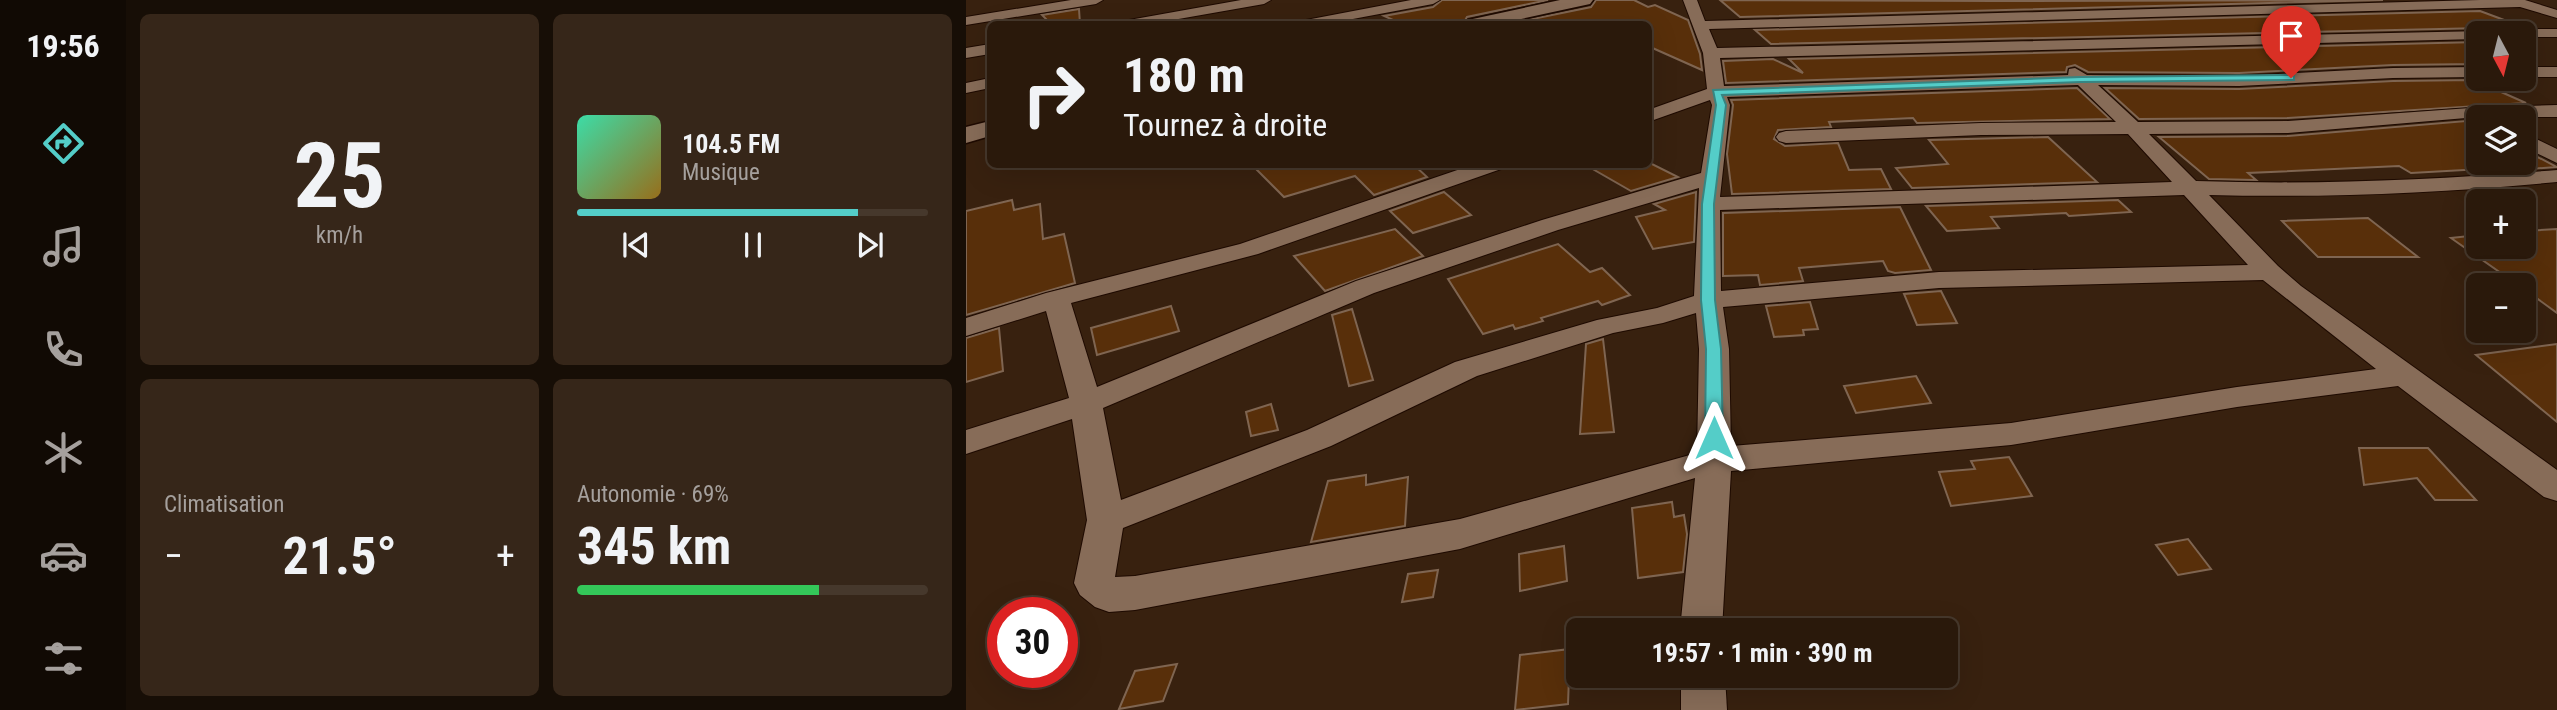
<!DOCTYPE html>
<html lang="fr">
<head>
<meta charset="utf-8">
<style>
  :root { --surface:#2a190b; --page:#362619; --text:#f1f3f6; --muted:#a5a09d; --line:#46382c; --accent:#54cdc8 }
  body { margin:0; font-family:"Roboto Condensed",sans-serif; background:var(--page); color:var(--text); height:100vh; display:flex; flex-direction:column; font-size:26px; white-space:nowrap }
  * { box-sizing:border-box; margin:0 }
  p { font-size:23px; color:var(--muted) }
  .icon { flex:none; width:38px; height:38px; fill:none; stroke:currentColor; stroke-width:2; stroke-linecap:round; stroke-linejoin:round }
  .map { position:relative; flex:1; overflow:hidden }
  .panel { display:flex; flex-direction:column; gap:14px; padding:14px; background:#170e06; width:840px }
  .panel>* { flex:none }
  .top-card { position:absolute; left:21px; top:21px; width:665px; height:147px; border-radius:10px; box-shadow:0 7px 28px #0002,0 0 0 2px var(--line); background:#2a190b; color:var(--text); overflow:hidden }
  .needle { width:46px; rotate:173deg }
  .tools { position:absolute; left:1500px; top:21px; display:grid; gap:14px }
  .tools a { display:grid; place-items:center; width:70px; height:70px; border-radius:10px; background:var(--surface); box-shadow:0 7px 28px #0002,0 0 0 2px var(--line); font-size:35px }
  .speed { position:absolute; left:21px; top:597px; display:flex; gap:14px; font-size:35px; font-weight:700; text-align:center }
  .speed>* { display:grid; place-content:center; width:91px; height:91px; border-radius:50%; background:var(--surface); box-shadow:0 7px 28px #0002,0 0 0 2px var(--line); line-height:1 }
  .speed .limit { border:10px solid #d22; background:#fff; color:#111 }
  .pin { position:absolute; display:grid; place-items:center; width:60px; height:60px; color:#fff; margin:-72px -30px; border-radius:50% 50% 50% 0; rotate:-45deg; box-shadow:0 0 7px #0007 }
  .pin .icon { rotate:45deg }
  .me { position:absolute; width:77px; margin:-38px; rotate:0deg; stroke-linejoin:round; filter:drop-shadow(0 0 5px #0008) }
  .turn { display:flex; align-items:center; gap:24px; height:147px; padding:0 21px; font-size:32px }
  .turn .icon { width:91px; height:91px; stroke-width:2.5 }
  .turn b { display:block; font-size:49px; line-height:60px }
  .big { font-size:52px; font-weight:700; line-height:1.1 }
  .panel .card { flex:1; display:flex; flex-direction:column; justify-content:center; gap:10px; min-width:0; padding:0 24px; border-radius:10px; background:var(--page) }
  .panel .dial { align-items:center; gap:0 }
  .dial b { font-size:91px; line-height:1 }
  .song { display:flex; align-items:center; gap:21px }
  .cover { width:84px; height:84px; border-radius:10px; background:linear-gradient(135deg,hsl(160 70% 55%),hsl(40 70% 35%)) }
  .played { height:7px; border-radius:4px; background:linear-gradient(90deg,var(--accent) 80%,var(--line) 80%) }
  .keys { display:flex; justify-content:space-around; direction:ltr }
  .heat { display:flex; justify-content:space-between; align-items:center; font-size:38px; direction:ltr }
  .charge { height:10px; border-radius:5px; background:linear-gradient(90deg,#34c759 69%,var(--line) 0) }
  .panel .tiles { flex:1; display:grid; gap:14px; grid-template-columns:repeat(2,1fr) }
  .trip { position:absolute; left:600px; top:618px; width:392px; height:70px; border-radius:10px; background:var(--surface); box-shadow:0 7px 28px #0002,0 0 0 2px var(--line); font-weight:700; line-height:70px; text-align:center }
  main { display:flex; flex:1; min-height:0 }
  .menu { display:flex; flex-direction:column; width:126px; justify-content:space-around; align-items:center; background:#110a04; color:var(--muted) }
  .menu .icon { width:49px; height:49px }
  .menu .active { color:var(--accent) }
  .menu b { font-size:32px; color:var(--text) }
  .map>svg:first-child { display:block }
  .building { fill:#582f0a; stroke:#7f6551; stroke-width:2 }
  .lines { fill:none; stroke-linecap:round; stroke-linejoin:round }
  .street-casing { stroke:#1e0a00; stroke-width:2 }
  .secondary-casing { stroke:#1e0a00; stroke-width:3 }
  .street { fill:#876c58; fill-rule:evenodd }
  .secondary { fill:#876c58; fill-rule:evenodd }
  .route { fill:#54cdc8; stroke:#378582; stroke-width:2 }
</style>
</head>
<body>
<main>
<nav class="menu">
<b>19:56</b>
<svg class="icon active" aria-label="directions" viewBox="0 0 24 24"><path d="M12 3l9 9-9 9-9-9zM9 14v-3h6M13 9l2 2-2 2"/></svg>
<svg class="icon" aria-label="music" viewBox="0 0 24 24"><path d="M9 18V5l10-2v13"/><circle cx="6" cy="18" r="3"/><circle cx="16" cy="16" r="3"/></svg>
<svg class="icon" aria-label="phone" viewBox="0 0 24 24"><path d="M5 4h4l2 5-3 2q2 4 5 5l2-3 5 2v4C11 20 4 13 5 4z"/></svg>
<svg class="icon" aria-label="climate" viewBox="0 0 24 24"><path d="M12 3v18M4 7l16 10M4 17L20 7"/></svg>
<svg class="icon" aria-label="car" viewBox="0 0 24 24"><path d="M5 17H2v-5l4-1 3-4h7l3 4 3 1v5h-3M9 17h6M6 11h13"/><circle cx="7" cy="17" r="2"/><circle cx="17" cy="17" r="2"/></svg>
<svg class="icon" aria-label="filters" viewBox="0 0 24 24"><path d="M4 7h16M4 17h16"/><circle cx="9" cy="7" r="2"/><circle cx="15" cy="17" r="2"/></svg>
</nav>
<section class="panel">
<div class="tiles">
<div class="card dial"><b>25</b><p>km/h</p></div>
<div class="card">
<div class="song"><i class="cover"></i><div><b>104.5 FM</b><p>Musique</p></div></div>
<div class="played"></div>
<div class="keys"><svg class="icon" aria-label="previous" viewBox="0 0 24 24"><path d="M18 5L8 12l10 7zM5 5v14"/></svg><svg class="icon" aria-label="pause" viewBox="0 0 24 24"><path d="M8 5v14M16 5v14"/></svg><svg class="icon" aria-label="next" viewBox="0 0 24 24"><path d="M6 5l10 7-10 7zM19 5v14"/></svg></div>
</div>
<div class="card"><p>Climatisation</p>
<div class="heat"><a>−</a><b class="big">21.5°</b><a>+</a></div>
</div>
<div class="card"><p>Autonomie · 69%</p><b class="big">345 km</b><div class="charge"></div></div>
</div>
</section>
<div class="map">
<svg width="1591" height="710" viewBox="0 0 1591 710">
  <rect width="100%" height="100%" fill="#38210f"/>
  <!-- building -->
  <g class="building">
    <polygon points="476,0 582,0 501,17 497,24 436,24 418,16 467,7"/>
    <polygon points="630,0 668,0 682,7 689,5 722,20 734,54 736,70 682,46 682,24 542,24 625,7"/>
    <polygon points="754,0 1029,1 1417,0 774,17"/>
    <polygon points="113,9 114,24 85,24 76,15"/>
    <polygon points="1514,11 1557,27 1552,30 1528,30 1530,33 1522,33 1517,28 805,44 789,30"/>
    <polygon points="1512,42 1512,64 1427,65 1273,73 1122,72 1109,65 1101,67 1100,72 760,83 757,61 807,59 837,73 823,59"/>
    <polygon points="1508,80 1560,103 1322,118 1173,119 1139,88 1273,89 1427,81"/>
    <polygon points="1111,88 1144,119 951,123 947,118 863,122 865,127 812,130 808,139 819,146 872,143 883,170 915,169 925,189 766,194 761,154 767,105 765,100"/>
    <polygon points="1512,120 1512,163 1558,163 1558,150 1591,167 1522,172 1516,169 1445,173 1433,166 1282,173 1290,180 1243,179 1193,137 1322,136"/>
    <polygon points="1082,137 1131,182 946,188 930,168 982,164 963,140"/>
    <polygon points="285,164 447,164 461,177 408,195 389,176 318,197"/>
    <polygon points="618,164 686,164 712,177 665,191"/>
    <polygon points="478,192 505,215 447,233 424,211"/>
    <polygon points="730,192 728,242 687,249 670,217 699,210 688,204"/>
    <polygon points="46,200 48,210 74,204 77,239 98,234 109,283 0,315 0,211"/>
    <polygon points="1152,200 1165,212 1103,216 1100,213 1025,217 1033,228 981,231 960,206"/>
    <polygon points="934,207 965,270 929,273 922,271 917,261 833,268 837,281 794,285 792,275 757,276 757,213"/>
    <polygon points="1402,218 1452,257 1352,257 1316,221"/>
    <polygon points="429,229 457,256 359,291 328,256"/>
    <polygon points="1591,229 1591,313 1558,289 1558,285 1552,285 1485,238 1512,235 1512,247 1558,247 1558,231"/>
    <polygon points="592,244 624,272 636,268 664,295 636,305 632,301 575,318 577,321 549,329 547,325 517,334 482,279"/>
    <polygon points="975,291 991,323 951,325 938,294"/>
    <polygon points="844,302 852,329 837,330 838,335 808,337 800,306"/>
    <polygon points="205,306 213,331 131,355 125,328"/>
    <polygon points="386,309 407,380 383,386 366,315"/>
    <polygon points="33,328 37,371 0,382 0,338"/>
    <polygon points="637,339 648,432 614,434 620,344"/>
    <polygon points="1591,344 1591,422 1510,355"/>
    <polygon points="950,376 965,403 890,413 878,386"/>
    <polygon points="305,404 312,430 285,436 280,412"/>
    <polygon points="1393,448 1462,448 1510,500 1469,500 1451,478 1398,485"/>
    <polygon points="1043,457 1066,496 985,506 973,472 1009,469 1005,461"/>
    <polygon points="400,475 400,485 442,477 439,526 345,542 362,481"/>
    <polygon points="706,502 708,517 718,515 721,534 717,572 672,578 666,508"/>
    <polygon points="1222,539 1245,569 1212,575 1190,545"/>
    <polygon points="598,546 601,581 554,591 553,554"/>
    <polygon points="472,570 467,597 436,602 442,574"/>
    <polygon points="604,649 602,704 549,710 554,655"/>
    <polygon points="211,664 197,701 153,709 169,671"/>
  </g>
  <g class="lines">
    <!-- street casing -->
    <g class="street-casing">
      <g id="street">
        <polygon points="105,0 137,0 130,4 0,25 0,17"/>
        <polygon points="275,0 305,0 298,4 184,24 156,24 163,20"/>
        <polygon points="445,0 474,0 467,4 360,24 333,24 340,20"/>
        <path d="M 717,0 L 731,0 L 739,21 L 1514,0 L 1559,0 L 1591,10 L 1591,18 L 1554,7 L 743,29 L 751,48 L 1517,31 L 1519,33 L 1512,33 L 1512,39 L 754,58 L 758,86 L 1102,75 L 1103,69 L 1109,68 L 1121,75 L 1273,76 L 1427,68 L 1512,67 L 1512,77 L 1427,78 L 1273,86 L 1132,85 L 1172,122 L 1322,121 L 1504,108 L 1591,105 L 1591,117 L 1512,117 L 1322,133 L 1183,134 L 1230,181 C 1352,185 1469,180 1591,170 L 1591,182 C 1475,193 1360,198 1243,195 L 1312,266 L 1335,286 L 1591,470 L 1591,501 L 1578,497 L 1432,386 L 1271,407 L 1045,445 L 765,471 L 756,630 L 714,630 L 729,478 L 494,549 L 169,610 L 143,612 L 129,607 L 114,595 L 108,583 L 121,520 L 106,419 L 0,454 L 0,430 L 103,398 L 80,311 L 0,336 L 0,318 L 80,293 L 274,244 L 509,164 L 541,164 L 538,168 L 292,254 L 105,303 L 131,387 L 390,281 L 576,220 L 735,173 L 746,105 L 744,100 L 682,122 L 682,110 L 741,89 L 737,53 ZM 1112,85 L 1150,122 L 1015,123 L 820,131 L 813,133 L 810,137 L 813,141 L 820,143 L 1015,135 L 1162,134 L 1206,182 L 754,197 L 764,105 L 761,97 ZM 733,188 L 728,296 L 691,308 L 631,320 L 489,362 L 341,430 L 155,500 L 137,408 L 408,293 L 592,230 ZM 1218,195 L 1282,265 L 973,272 L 755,291 L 754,210 ZM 1297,280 L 1410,369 L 1271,387 L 1045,423 L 765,446 L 763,349 L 757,307 L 973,288 ZM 730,313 L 733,349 L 731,453 L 494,519 L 169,576 L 149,577 L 157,528 L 365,446 L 511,376 L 647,333 L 697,323 Z"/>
        <polygon points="1558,29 1591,29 1591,37 1558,37 1558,33 1551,33"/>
        <polygon points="24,44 24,54 0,58 0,48"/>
        <rect x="1558" y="67" width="33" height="10"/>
        <polygon points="24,78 24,88 0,93 0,83"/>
        <polygon points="1558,133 1591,149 1591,163 1558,147"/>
        <polygon points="715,676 759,676 761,710 715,710"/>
      </g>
    </g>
    <!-- secondary casing -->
    <g class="secondary-casing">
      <g id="secondary">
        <polygon points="594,0 627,0 624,4 532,24 500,24 502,20"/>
        <polygon points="24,121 24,136 0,143 0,127"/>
      </g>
    </g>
    <!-- street -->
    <use href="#street" class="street"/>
    <!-- secondary -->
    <use href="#secondary" class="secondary"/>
  </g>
  <!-- route -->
  <polygon class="route" points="1325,75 1328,76 1328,80 1115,82 756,95 760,105 748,204 749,300 755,349 757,438 755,442 742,442 739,438 740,349 735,300 736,204 750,105 747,90 1115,77"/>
</svg>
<div class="tools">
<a><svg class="needle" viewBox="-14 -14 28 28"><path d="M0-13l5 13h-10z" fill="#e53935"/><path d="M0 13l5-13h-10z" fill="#a5a09d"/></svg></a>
<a><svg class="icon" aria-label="layers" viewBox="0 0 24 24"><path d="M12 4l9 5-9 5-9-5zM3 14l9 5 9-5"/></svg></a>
<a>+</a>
<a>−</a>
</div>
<div class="speed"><div class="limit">30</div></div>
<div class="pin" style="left:1325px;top:78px;background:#d93025"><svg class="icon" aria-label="arrive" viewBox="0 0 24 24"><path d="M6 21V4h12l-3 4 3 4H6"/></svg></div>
<svg class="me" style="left:748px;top:438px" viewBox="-20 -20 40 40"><path d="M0-17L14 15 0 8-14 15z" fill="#54cdc8" stroke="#fff" stroke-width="4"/></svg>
<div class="trip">19:57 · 1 min · 390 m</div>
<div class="top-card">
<div class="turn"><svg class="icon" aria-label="right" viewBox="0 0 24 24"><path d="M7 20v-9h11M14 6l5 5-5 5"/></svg><div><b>180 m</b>Tournez à droite</div></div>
</div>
</div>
</main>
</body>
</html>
